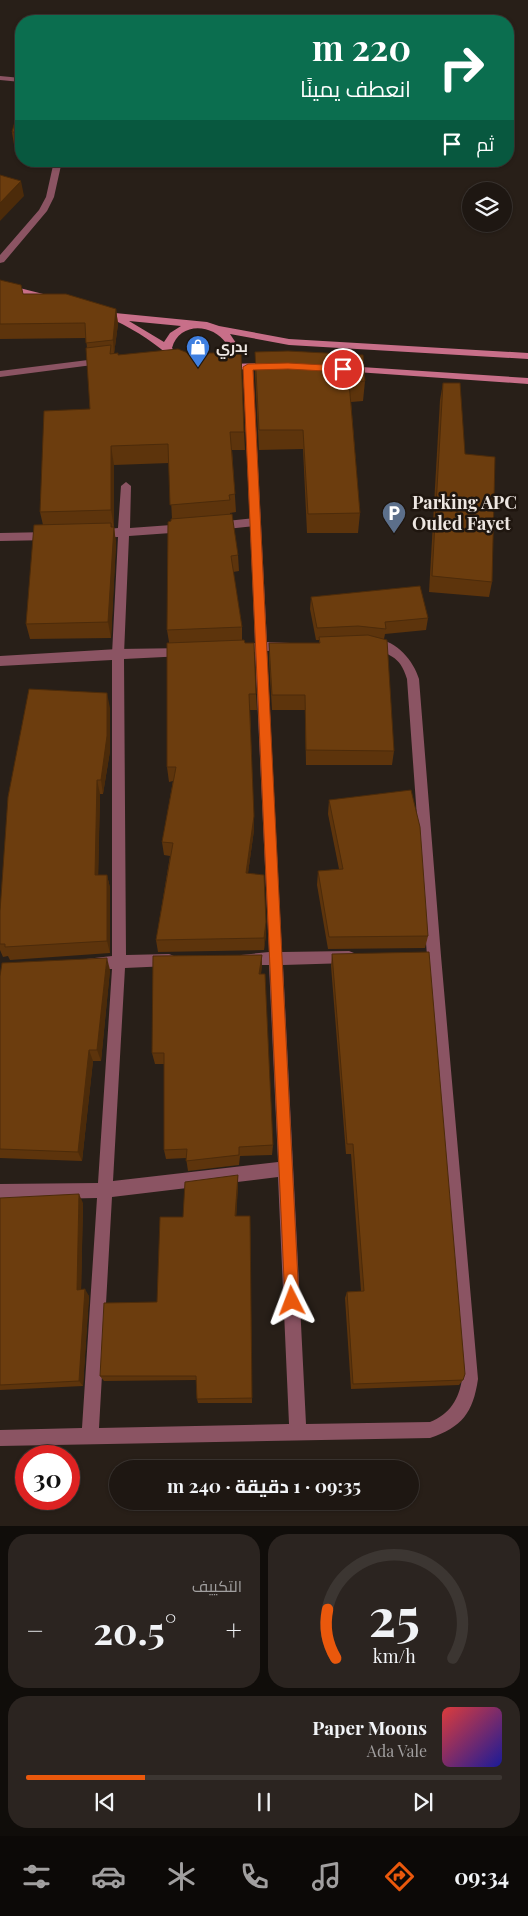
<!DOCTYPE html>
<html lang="ar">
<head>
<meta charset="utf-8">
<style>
  :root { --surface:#1e1712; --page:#2b2420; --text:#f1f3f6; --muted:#a19f9f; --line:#3c3632; --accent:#ea580c }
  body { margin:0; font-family:"Playfair Display",Cairo,serif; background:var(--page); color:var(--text); direction:rtl; height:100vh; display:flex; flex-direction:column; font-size:19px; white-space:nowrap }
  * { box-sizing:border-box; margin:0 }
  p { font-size:16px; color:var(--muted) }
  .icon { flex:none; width:28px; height:28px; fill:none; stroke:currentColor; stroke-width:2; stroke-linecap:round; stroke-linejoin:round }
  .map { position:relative; height:1526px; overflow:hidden; direction:ltr }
  .panel { display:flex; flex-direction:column; gap:8px; padding:8px; background:#100d0a; flex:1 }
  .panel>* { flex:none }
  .hud { position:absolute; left:15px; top:15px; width:499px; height:152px; border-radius:20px; box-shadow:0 1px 4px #0004,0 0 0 1px var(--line); direction:rtl; background:#0b6e4f; color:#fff; overflow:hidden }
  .controls { position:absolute; left:462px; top:182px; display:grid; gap:10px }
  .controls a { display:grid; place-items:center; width:50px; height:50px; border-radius:50%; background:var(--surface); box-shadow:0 1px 4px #0004,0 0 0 1px var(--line); font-size:25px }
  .speed { position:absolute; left:15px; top:1445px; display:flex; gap:10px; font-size:25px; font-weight:700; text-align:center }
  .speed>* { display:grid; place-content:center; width:65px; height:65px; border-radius:50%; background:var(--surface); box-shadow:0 1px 4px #0004,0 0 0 1px var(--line); line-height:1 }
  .speed .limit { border:8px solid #d22; background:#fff; color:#111 }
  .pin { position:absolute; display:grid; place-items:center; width:42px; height:42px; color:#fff; margin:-21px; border:2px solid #fff; border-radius:50%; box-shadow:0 1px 5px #0007 }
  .me { position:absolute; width:55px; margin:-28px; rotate:357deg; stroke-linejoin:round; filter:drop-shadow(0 0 4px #0008) }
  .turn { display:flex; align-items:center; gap:18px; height:105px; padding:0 20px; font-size:22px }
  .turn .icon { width:65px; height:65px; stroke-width:2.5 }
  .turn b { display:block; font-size:35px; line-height:42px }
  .then { display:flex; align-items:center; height:48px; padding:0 20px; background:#0003; gap:10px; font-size:19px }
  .big { font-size:38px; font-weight:700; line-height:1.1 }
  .panel .widget { flex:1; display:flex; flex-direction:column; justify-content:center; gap:8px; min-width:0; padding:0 18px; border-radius:20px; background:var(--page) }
  .panel .dial { align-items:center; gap:0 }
  .dial svg { height:130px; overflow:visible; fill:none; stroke:var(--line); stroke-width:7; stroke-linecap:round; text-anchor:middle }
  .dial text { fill:var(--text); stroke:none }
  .song { display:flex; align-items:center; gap:15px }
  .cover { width:60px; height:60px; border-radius:8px; background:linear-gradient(135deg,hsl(0 70% 55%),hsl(240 70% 35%)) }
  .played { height:5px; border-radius:2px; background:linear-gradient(90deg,var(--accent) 25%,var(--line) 25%) }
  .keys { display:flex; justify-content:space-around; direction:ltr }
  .heat { display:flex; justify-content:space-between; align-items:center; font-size:28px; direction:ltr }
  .panel .tiles { flex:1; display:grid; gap:8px; grid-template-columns:1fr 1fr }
  .widget:last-child { grid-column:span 2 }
  .trip { position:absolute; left:109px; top:1460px; width:310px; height:50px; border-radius:25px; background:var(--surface); box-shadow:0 1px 4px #0004,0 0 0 1px var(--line); font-weight:700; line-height:50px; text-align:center; direction:rtl }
  .dock { display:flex; height:80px; justify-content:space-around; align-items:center; background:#0c0907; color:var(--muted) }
  .dock .icon { width:35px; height:35px }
  .dock .active { color:var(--accent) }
  .dock b { font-size:22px; color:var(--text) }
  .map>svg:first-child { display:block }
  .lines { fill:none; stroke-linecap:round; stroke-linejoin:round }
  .service { fill:#8b5463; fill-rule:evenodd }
  .minor { fill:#8b5463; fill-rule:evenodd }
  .tertiary { fill:#8b5463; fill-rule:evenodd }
  .secondary { fill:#c86f89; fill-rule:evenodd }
  .wall { fill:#5d340c }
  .shaded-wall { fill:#4c2b0a }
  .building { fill:#6c3d0e; stroke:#4c2b0a }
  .route { fill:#ea580c; stroke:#983908 }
  .labels { text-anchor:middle; stroke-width:5; stroke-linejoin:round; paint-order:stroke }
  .far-poi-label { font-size:15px; font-weight:bold; fill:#eee7e2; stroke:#1f160f; text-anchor:start }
  .poi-label { font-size:18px; font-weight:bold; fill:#eee7e2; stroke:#1f160f; text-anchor:start }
</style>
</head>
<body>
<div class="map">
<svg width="528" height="1526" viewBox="0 0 528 1526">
  <rect width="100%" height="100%" fill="#281f18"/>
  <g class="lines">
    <!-- service -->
    <g class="service">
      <polygon points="0,76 21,78 21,82 0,80"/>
      <polygon points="54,161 62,161 54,197 47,211 4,262 0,263 0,255 39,210 46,197"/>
      <polygon points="126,482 131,486 130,528 185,524 191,528 185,532 129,536 124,654 122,657 114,657 112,654 118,537 97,538 91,534 97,530 118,528 121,486"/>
      <polygon points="255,518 260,522 255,526 217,530 212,526 217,522"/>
      <polygon points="50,532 56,536 50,540 0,541 0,533"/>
    </g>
    <!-- minor -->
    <path class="minor" d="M 248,364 L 253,367 L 267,642 L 290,643 L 292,646 L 290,649 L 267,651 L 282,952 L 349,951 L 354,953 L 356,957 L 354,961 L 349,963 L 283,965 L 306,1424 L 430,1422 C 450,1414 459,1399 462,1379 L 427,956 L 407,679 C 400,655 388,654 367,647 L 365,644 L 367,641 C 391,633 413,659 419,679 L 441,956 L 478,1379 C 473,1413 462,1427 430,1438 L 0,1446 L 0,1430 L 82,1428 L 97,1198 L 0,1200 L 0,1184 L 98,1183 L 112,969 L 91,969 L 86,967 L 84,963 L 86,959 L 112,956 L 112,660 L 0,666 L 0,656 L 118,649 L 188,648 L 190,651 L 188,654 L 184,656 L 124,659 L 126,955 L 169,954 L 174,956 L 176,960 L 174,964 L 169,966 L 125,968 L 113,1181 L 278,1162 L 269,965 L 246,965 L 241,963 L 239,959 L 241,955 L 269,952 L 255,652 L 235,651 L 233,648 L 235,645 L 255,643 L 243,367 ZM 278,1177 L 289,1424 L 99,1428 L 112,1197 Z"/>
    <!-- tertiary -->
    <polygon class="tertiary" points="104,358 109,361 108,363 0,377 0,371"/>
    <!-- secondary -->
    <g class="secondary">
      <polygon points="0,283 51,296 53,298 48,301 0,289"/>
      <path d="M 102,309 L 115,313 L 207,322 L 219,326 L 289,339 L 528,353 L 528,359 L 289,345 L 230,334 L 236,343 L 234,354 L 217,366 L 212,363 L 224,353 L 226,343 C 212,323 179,322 172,348 L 183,362 L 178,365 C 169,362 168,354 161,349 C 143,335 120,321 99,314 L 97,312 ZM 129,321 L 181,326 L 170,333 L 164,342 Z"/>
      <polygon points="272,363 276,364 276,368 227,370 222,367 227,364"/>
      <polygon points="346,366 528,378 528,384 342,371 341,369"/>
    </g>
  </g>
  <!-- wall -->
  <g class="wall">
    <polygon points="21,100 21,145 14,145 12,132"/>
    <polygon points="0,280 23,294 116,309 118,324 114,354 118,355 244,432 245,450 232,450 236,512 230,513 230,514 238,555 239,571 233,572 242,627 242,640 256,694 257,710 250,710 254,830 248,873 266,934 264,950 158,952 156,940 170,856 164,855 162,842 173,781 169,782 167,767 169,642 167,630 172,519 169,463 114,465 114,528 116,543 111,638 30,639 26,624 43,525 40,512 90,409 87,348 86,338 0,339"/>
    <polygon points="255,352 365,381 363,401 351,402 360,513 358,533 307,533 303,449 259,450 255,372"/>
    <polygon points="443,383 492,582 489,597 429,592 440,400"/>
    <polygon points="311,597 428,618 426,630 385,634 384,639 394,751 392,765 306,765 305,710 272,710 269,659 269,643 319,643 319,640 316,640 310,609"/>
    <polygon points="110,708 110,751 103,794 100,794 98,875 107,875 110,888 110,953 10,960 8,956 3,957 0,950 0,911"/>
    <polygon points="329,800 428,936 425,948 328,949 317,885 318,871 339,869 328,814"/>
    <polygon points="332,954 463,1380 459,1385 351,1389 345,1298 347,1292 361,1291 351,1154 346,1154 331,966"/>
    <polygon points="262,955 261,974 273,1145 272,1155 240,1156 239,1165 188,1171 186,1158 166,1159 164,1150 164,1064 155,1064 152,1053"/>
    <polygon points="110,970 101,1061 93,1061 82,1161 0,1158 0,976"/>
    <polygon points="238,1175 238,1184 236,1216 250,1216 252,1403 198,1403 197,1399 196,1380 104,1381 100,1376 157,1302 183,1217"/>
    <polygon points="0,1198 83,1203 81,1290 89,1296 83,1386 0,1390"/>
  </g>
  <!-- shaded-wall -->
  <g class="shaded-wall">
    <polygon points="21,181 24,196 0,221 0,203"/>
    <polygon points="116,309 118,324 114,354 113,340"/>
    <polygon points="111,446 114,465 114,528 111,510"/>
    <polygon points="111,523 113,538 114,527 116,543 111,638 108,622"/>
    <polygon points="107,693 110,708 110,751 103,794 101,780"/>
    <polygon points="97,780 100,794 98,888 95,875"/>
    <polygon points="254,816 254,830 246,887 246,873"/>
    <polygon points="107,875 110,888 110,953 107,941"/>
    <polygon points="266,922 266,934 264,950 264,938"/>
    <polygon points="262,955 262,967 259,986 259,974"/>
    <polygon points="107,958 110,970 101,1061 97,1050"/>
    <polygon points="89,1050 93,1061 82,1161 78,1152"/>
    <polygon points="238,1175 238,1184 236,1224 235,1216"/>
    <polygon points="79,1194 83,1203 81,1297 77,1290"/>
    <polygon points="85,1289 89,1296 83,1386 79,1381"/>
  </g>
  <!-- building -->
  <g class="building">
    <polygon points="21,100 21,132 12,132"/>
    <polygon points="0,175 21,181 0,203"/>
    <polygon points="0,280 21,285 23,294 66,294 116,309 113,340 86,343 85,323 0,324"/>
    <polygon points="111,345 110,354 118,353 118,355 178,349 188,353 241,353 244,432 230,432 235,494 229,495 230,500 170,505 168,444 111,446 111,510 40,512 44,411 90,409 86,348"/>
    <polygon points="288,351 363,355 365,381 349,382 360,513 308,514 303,430 259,430 255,352"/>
    <polygon points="443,383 460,383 465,454 495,457 492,582 432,576"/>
    <polygon points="232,514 238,555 231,556 242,627 167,630 168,522 171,521 171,519"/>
    <polygon points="111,523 111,527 114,527 108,622 26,624 34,525"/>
    <polygon points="420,586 428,618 385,622 386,629 358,626 317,628 311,597"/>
    <polygon points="368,635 387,640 394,751 306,750 305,695 272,695 269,643 320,643 319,637"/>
    <polygon points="244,640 245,643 254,643 256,694 249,694 254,816 246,873 264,875 266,922 264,938 156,940 173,843 162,842 176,767 167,767 167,643"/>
    <polygon points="29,689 107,693 107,736 101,780 97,780 95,875 107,875 107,941 5,947 5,944 0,944 0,911 8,797"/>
    <polygon points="411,790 420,827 428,936 329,937 318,871 343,869 329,800"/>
    <polygon points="429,952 465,1374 463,1380 353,1384 347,1292 364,1291 353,1144 347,1144 332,954"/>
    <polygon points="262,955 259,974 265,974 273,1145 239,1147 239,1155 186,1161 187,1149 164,1150 164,1053 152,1053 153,956"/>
    <polygon points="107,958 97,1050 89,1050 78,1152 0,1149 0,976 2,963"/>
    <polygon points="238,1175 235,1216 250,1216 252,1398 197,1399 196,1376 100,1376 104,1303 157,1302 160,1217 183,1217 185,1182"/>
    <polygon points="79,1194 77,1290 85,1289 79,1381 0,1385 0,1198"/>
  </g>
  <!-- route -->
  <polygon class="route" points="288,363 343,366 348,369 343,372 288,369 253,370 299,1301 297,1306 292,1308 287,1306 285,1301 243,367 248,364"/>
  <!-- icons -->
  <defs>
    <g id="shop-pin" transform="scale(1.25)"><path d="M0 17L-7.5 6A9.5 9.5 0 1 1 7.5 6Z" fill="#3f7fe0" stroke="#1f160f"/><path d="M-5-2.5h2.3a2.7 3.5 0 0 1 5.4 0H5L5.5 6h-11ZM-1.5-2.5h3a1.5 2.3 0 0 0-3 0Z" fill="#fff"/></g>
    <g id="parking-pin" transform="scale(1.25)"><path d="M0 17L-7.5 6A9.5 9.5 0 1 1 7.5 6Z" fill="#5c6f8a" stroke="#1f160f"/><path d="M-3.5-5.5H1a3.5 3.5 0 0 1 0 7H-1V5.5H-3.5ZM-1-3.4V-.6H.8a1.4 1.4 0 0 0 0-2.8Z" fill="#fff"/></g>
  </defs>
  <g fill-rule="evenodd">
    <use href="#shop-pin" x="198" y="347"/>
    <use href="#parking-pin" x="394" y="513"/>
  </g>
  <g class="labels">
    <!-- far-poi labels -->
    <g class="far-poi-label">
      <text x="216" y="352">بدري</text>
    </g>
    <!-- poi labels -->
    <g class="poi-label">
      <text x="412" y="509">Parking APC<tspan x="412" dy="21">Ouled Fayet</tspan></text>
    </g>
  </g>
</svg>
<div class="controls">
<a><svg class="icon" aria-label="layers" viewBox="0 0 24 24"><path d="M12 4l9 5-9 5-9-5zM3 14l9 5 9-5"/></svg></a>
</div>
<div class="speed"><div class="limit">30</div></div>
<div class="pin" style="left:343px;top:369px;background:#d93025"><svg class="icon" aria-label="arrive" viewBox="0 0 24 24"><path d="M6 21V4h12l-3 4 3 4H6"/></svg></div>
<svg class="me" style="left:292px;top:1301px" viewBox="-20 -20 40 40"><path d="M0-17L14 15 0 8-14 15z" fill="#ea580c" stroke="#fff" stroke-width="4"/></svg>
<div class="trip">09:35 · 1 دقيقة · 240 m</div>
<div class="hud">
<div class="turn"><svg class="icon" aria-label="right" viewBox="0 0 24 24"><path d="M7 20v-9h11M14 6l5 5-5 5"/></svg><div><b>220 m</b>انعطف يمينًا</div></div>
<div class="then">ثم<svg class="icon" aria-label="arrive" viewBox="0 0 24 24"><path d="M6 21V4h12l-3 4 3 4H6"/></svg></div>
</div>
</div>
<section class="panel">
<div class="tiles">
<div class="widget dial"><svg viewBox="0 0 100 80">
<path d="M14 69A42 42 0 1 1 86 69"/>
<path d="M14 69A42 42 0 0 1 9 39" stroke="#ea580c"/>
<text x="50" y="56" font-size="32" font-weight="700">25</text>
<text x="50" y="72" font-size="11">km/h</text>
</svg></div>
<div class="widget"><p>التكييف</p>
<div class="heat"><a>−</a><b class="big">20.5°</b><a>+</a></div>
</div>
<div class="widget">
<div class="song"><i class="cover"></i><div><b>Paper Moons</b><p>Ada Vale</p></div></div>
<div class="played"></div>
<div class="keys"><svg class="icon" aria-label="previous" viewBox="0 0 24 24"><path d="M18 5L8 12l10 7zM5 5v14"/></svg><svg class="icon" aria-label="pause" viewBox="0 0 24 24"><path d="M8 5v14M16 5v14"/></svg><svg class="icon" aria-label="next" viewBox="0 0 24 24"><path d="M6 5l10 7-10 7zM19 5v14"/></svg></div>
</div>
</div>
</section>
<nav class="dock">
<b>09:34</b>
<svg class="icon active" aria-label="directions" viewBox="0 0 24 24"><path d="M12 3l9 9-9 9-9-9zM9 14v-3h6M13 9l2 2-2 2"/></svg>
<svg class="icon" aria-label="music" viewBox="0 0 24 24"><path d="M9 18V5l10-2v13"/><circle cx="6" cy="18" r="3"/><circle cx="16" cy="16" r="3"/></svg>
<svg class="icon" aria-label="phone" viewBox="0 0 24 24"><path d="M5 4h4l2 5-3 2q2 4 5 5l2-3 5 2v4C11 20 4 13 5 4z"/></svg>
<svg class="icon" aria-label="climate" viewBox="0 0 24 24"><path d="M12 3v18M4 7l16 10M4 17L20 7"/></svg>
<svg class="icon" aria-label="car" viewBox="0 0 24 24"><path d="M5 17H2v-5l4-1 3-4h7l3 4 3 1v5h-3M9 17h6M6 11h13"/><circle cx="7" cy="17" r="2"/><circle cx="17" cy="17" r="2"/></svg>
<svg class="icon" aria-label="filters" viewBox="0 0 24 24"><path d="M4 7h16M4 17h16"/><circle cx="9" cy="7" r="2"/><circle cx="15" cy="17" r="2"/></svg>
</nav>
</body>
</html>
